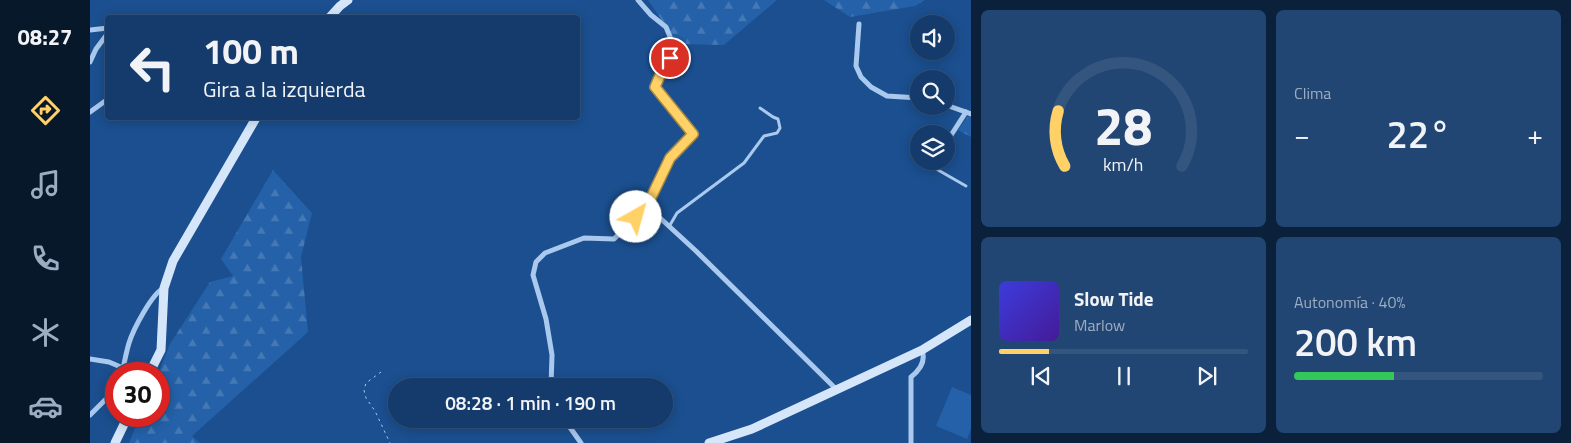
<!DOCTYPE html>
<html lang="es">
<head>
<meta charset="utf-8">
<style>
  :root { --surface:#143b6b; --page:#214673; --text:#f1f3f6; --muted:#9dadc1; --line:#33557e; --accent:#ffd166 }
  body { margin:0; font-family:"Titillium Web",sans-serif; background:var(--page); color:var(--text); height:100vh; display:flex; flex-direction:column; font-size:19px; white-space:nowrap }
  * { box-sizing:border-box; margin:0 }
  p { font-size:16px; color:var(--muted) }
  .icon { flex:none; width:28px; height:28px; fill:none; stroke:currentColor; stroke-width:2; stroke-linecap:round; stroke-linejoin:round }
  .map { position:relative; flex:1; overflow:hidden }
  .details { display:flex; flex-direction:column; gap:10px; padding:10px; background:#0b203b; width:600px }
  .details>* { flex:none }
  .top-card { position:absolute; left:15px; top:15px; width:475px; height:105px; border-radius:5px; box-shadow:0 2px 12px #0003,0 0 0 1px var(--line); background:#143b6b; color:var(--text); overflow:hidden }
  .fabs { position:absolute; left:820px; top:15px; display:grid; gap:10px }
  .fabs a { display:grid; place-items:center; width:45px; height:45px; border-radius:50%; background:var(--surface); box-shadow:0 2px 12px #0003,0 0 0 1px var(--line); font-size:25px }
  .speed { position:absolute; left:15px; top:362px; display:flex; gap:10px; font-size:25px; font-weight:700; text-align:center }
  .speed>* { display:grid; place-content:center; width:65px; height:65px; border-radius:50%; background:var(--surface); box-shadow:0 2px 12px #0003,0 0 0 1px var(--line); line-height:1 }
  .speed .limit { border:8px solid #d22; background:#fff; color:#111 }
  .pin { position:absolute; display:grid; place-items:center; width:42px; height:42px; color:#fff; margin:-21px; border:2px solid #fff; border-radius:50%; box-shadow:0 1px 5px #0007 }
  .me { position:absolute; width:55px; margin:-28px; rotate:38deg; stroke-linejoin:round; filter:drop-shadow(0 0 4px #0008) }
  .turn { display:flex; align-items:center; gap:18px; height:105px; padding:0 15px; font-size:22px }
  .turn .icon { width:65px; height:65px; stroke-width:2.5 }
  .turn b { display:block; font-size:35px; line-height:42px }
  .big { font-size:38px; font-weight:600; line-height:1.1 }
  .details .card { flex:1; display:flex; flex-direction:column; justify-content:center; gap:8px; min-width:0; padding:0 18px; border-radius:8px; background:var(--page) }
  .details .dial { align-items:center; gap:0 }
  .dial svg { height:130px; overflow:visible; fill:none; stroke:var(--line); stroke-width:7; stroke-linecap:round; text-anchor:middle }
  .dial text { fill:var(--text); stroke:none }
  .song { display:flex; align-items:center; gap:15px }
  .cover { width:60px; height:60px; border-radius:8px; background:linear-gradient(135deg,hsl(240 70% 55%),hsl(260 70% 35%)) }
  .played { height:5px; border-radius:2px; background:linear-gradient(90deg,var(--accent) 20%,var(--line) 20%) }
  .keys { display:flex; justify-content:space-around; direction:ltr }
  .heat { display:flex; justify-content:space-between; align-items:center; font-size:28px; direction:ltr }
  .charge { height:8px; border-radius:4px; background:linear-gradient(90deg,#34c759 40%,var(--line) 0) }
  .details .tiles { flex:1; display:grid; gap:10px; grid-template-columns:repeat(2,1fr) }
  .trip { position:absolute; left:298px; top:378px; width:285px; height:50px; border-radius:25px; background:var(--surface); box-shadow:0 2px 12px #0003,0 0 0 1px var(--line); font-weight:600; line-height:50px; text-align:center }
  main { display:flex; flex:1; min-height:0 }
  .menu { display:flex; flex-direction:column; width:90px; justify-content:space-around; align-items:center; background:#08182b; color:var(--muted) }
  .menu .icon { width:35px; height:35px }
  .menu .current { color:var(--accent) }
  .menu b { font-size:22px; color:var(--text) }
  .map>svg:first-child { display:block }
  .forest { fill:url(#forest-firs) }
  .cemetery { fill:url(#cemetery-stones) }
  .pitch { fill:#2461a8 }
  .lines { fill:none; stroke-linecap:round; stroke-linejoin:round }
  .path { stroke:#a9c9ee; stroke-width:1; stroke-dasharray:2.5 4; stroke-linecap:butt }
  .lane { stroke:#a9c9ee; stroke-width:3 }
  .street { stroke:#a9c9ee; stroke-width:5 }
  .secondary { stroke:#d6e6fa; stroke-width:9 }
  .route-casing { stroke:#a68842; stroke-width:12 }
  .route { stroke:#ffd166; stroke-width:9 }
</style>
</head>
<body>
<main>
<nav class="menu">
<b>08:27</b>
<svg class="icon current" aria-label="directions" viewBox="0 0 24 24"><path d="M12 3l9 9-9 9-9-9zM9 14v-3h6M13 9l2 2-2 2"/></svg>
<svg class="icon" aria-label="music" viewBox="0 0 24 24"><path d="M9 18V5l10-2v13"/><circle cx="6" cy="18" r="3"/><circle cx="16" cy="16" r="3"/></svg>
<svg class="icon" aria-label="phone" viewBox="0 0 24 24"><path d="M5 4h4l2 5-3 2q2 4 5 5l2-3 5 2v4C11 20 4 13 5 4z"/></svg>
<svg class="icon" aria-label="climate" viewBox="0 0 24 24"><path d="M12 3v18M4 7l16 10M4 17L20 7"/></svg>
<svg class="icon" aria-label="car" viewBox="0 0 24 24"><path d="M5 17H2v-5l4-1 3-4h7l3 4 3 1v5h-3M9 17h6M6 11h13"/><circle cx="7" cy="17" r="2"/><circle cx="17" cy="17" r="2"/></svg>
</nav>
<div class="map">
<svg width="881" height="443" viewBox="0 0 881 443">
  <defs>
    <pattern id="forest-firs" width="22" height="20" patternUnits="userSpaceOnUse" patternTransform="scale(1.25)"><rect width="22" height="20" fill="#2461a8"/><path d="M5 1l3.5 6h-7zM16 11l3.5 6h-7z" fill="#4579b5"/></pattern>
    <pattern id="cemetery-stones" width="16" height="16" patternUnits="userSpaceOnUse" patternTransform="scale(1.25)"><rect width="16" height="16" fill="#2461a8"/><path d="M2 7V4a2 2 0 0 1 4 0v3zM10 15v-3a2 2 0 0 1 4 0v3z" fill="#4579b5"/></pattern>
  </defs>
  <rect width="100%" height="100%" fill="#1b4f8f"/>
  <!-- forest -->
  <g class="forest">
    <polygon points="558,0 687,0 634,45 588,44"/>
    <polygon points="734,0 835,0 825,6 760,17"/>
    <polygon points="183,170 222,213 211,257 218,332 102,436 110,443 39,443 50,416 69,416 68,374 80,344 120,282 143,276 131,259"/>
  </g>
  <!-- cemetery -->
  <polygon class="cemetery" points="878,116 881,117 881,137 868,130"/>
  <!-- pitch -->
  <polygon class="pitch" points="862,387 881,395 881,429 877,439 846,426"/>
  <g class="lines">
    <!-- path -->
    <polyline class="path" points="291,372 276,383 274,390 276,398 285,411 300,443"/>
    <!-- lane -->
    <g class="lane">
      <polyline points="841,166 876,186"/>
      <polyline points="580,225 587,213 654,163 674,136 687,133 690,128 688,119 683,117 670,108"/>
    </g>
    <!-- street -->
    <g class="street">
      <polyline points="769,24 766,66 771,77 781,87 797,96 829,98"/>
      <polyline points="0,30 18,28"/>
      <polyline points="0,62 6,49 18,33"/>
      <polyline points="856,105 881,114"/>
      <polyline points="0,112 18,99"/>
      <polyline points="856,143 876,112"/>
      <polyline points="841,166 844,161"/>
      <polyline points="557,206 606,251 746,389"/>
      <polyline points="0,359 19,362 33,368"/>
      <path d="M 32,374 C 34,364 36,353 39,343 C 43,330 62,293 74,288"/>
      <polyline points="461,386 462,355 456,319 443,275 446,262 455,253 494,238 524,239 557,206 580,158 603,134 565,87 571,73 580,58 583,44 576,27 561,15 548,0"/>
      <polyline points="0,415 26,389"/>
      <polyline points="474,419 491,443"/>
      <path d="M 821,443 L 821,377 C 830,370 836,361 832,350"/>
    </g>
    <!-- secondary -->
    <g class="secondary">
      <polyline points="239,18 250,6 258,0"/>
      <polyline points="59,374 71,350 74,288 83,261 166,118"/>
      <polyline points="25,443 38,416"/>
      <polyline points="619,443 662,429 832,350 881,320"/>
    </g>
  </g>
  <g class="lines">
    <!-- route casing -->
    <g class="route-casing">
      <polyline id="route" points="546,217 557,206 580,158 603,134 565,87 571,73 580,58"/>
    </g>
    <!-- route -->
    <use href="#route" class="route"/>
  </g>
</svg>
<div class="fabs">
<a><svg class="icon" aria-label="sound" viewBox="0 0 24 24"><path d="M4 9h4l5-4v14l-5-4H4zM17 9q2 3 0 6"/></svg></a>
<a><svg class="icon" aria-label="search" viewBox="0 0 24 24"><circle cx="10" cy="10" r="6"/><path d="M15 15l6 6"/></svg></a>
<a><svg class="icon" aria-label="layers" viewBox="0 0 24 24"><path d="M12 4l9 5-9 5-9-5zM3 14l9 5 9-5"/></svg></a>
</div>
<div class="speed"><div class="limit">30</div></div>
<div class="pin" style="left:580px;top:58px;background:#d93025"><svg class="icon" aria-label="arrive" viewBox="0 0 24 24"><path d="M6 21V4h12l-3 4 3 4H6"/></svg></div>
<svg class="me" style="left:546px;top:217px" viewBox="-20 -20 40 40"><circle r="19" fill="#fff"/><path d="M0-13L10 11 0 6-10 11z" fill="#ffd166"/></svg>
<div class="trip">08:28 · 1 min · 190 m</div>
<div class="top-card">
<div class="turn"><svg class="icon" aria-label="left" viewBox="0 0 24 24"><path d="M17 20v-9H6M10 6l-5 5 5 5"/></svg><div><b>100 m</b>Gira a la izquierda</div></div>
</div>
</div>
<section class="details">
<div class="tiles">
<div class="card dial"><svg viewBox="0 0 100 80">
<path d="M14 69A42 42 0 1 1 86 69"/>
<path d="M14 69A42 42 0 0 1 10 35" stroke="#ffd166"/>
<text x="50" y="56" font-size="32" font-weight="700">28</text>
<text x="50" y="72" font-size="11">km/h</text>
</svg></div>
<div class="card"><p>Clima</p>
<div class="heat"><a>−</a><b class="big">22°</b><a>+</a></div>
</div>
<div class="card">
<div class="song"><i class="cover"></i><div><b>Slow Tide</b><p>Marlow</p></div></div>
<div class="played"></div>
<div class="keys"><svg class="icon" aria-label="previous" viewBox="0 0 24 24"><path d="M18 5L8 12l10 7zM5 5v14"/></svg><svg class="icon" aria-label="pause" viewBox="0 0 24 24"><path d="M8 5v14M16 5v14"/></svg><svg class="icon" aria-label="next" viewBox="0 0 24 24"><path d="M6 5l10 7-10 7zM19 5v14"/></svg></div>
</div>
<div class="card"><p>Autonomía · 40%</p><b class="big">200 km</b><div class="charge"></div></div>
</div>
</section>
</main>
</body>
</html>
